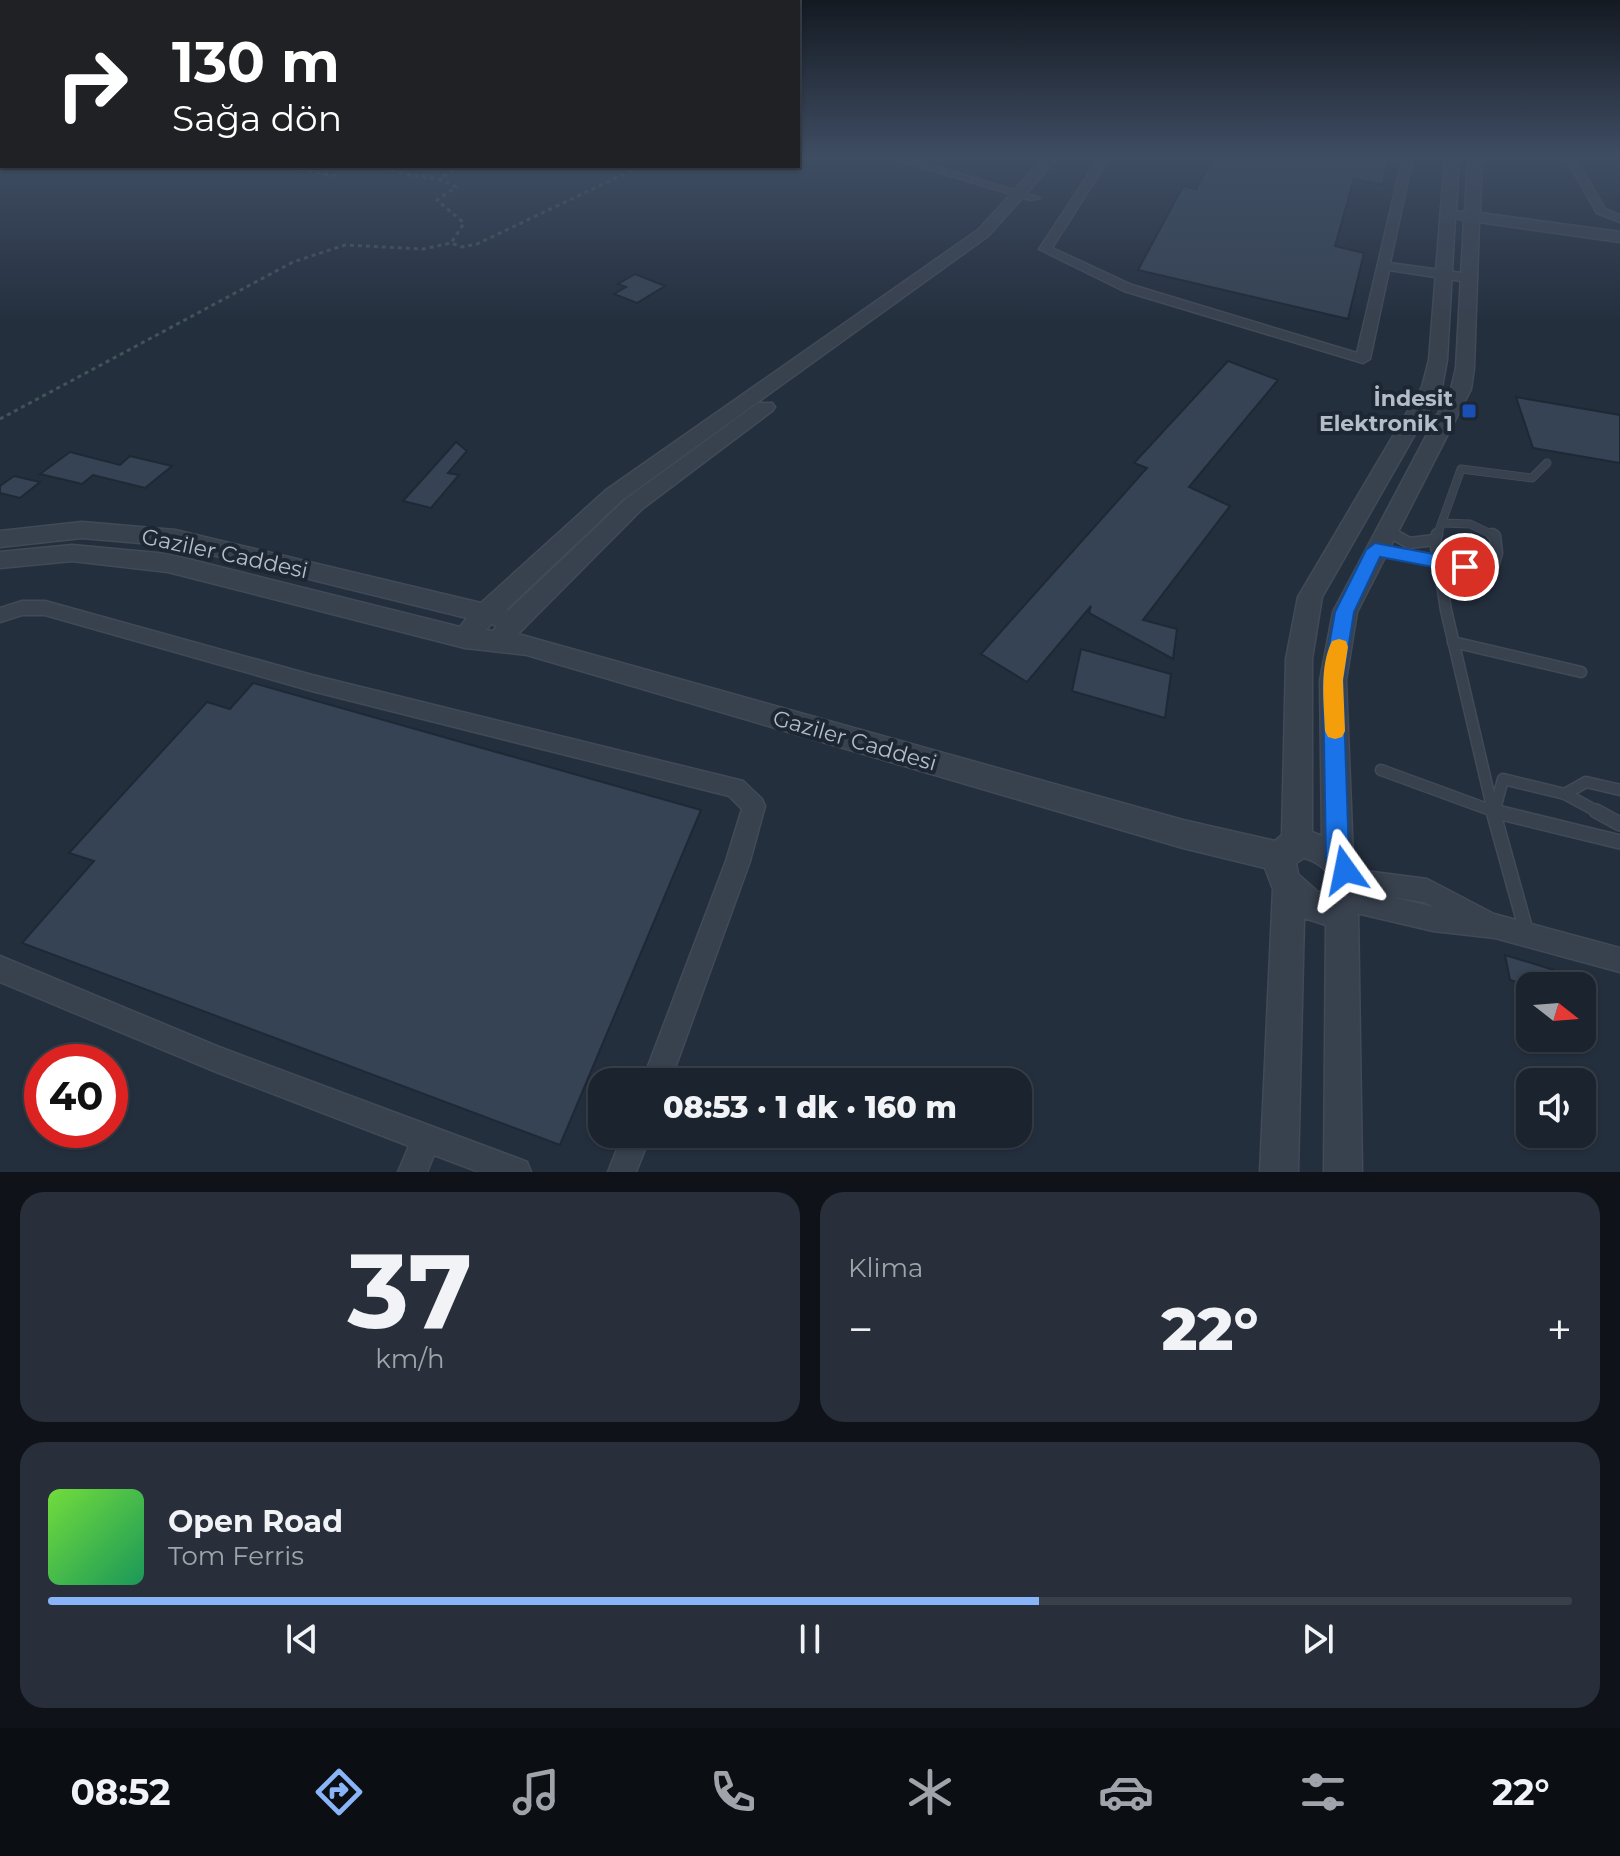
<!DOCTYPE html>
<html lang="tr">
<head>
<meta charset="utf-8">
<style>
  :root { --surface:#1b232e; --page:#282f3a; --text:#f1f3f6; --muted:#a0a4aa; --line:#39404a; --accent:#8ab4f8 }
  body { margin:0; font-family:Montserrat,sans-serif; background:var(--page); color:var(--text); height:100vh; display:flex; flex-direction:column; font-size:30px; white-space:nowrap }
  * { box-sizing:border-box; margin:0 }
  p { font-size:26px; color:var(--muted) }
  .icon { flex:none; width:44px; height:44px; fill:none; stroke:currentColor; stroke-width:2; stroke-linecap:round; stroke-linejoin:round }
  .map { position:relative; height:1172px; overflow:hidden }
  .details { display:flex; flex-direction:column; gap:20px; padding:20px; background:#0f1319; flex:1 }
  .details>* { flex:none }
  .banner { position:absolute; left:0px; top:0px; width:800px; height:168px; box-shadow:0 2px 6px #0004,0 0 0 2px var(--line); background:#202124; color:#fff; overflow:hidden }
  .needle { width:52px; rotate:107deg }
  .buttons { position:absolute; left:1516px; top:972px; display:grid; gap:16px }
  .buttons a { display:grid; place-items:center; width:80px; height:80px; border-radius:16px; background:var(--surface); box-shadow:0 2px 6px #0004,0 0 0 2px var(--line); font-size:40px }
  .speed { position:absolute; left:24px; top:1044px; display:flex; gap:16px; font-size:40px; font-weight:700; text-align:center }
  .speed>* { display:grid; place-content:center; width:104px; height:104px; border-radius:50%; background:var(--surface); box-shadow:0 2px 6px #0004,0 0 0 2px var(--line); line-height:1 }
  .speed .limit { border:12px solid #d22; background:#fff; color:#111 }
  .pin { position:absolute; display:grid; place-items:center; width:68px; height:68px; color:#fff; margin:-34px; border:4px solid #fff; border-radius:50%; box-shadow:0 2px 8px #0007 }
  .me { position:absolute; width:88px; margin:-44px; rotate:348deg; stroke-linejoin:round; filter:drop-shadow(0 0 6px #0008) }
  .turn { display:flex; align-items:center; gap:28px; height:168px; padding:0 40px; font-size:36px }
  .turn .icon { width:104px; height:104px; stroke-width:2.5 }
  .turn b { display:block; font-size:56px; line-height:68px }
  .big { font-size:60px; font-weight:800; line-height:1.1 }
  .details .tile { flex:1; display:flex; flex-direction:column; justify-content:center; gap:12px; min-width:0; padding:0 28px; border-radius:24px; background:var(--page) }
  .details .dial { align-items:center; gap:0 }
  .dial b { font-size:104px; line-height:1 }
  .song { display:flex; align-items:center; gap:24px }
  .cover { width:96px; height:96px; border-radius:12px; background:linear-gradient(135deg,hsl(100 70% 55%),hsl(150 70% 35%)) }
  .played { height:8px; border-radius:4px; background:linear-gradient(90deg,var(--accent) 65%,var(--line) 65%) }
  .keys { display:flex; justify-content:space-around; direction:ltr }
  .heat { display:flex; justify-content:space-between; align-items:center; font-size:44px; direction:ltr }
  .details .tiles { flex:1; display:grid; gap:20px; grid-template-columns:1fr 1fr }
  .tile:last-child { grid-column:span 2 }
  .trip { position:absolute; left:588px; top:1068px; width:444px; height:80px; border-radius:24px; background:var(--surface); box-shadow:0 2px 6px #0004,0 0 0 2px var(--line); font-weight:800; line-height:80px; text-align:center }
  .tab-bar { display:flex; height:128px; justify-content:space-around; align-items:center; background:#0b0e12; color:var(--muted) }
  .tab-bar .icon { width:56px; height:56px }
  .tab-bar .active { color:var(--accent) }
  .tab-bar b { font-size:36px; color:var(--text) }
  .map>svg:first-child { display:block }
  .building { fill:#364354; stroke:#1f2835; stroke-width:2 }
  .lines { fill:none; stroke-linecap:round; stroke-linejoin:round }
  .service-far2-casing { stroke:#414a57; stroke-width:9 }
  .service-far1-casing { stroke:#414a57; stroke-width:13 }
  .service-casing { stroke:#414a57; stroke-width:16 }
  .minor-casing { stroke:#414a57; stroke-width:3 }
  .tertiary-casing { stroke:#414a57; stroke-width:3 }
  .path { stroke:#3f5557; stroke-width:3; stroke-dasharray:4 4; stroke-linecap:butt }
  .service-far2 { stroke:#38414e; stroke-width:7 }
  .service-far1 { stroke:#38414e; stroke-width:10 }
  .service { stroke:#38414e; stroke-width:13 }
  .minor { fill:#38414e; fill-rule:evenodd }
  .tertiary { fill:#38414e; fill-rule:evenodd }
  .route { fill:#1a73e8; stroke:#114b97; stroke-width:2 }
  .slow { fill:#f59e0b }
  .transit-dot { fill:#1a4fb4; stroke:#1d2633; stroke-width:3 }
  .labels { text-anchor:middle; stroke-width:8; stroke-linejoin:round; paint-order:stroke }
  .poi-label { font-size:22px; font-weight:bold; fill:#b4bcc9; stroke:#1d2633; text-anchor:end }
  .street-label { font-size:22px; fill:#b4bcc9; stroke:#1d2633 }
</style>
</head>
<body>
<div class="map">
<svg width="1620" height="1172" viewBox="0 0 1620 1172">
  <rect width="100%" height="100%" fill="#242f3e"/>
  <!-- building -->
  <g class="building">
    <polygon points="1214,157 1389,157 1383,185 1354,179 1335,246 1364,253 1348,319 1138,270 1183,186 1196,189"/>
    <polygon points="635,274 665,286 637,303 614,294 626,287 618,284"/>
    <polygon points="1228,361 1278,380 1189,487 1230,506 1143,620 1177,629 1173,659 1089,613 1091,606 1027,682 981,654 1147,468 1134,463"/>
    <polygon points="1516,397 1620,415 1620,463 1533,448"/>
    <polygon points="456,442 467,451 448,473 459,475 431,508 403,501"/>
    <polygon points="70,452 120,465 130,456 172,466 145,488 93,475 82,484 40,474"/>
    <polygon points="14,476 40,482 20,498 0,493 0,486"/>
    <polygon points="1081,649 1171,674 1165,718 1072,691"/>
    <polygon points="253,683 701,810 560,1145 22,943 94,861 69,853 207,702 230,709"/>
    <polygon points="1505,955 1554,970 1558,986 1529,986 1510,980"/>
  </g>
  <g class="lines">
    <!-- service-far2 casing -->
    <g class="service-far2-casing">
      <g id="service-far2">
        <polyline points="1442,523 1470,524 1495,536"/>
        <polyline points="1389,529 1395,536"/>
        <polyline points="1437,536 1461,469 1532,478 1547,463"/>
      </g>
    </g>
    <!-- service-far1 casing -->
    <g class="service-far1-casing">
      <g id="service-far1">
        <polyline points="1393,534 1409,543 1435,540"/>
        <polyline points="1437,534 1435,540 1446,610 1493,811 1501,813"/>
        <polyline points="1378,550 1492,571 1497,553 1495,536 1492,534"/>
        <polyline points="1453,642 1581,672"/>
        <polyline points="1381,770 1493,811"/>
        <polyline points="1565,794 1600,813"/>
        <polyline points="1494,813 1503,779 1565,794 1586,782 1620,790"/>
      </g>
    </g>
    <!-- service casing -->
    <g class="service-casing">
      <g id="service">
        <polyline points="1493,811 1620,842"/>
        <polyline points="1493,811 1526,930"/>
        <polyline points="1596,811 1620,824"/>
      </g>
    </g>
    <!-- minor casing -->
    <g class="minor-casing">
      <g id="minor">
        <polygon points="888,157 904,157 1040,198 1031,200"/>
        <polygon points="1100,157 1110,157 1052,248 1132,285 1357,353 1403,157 1413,157 1390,263 1468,274 1474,278 1468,282 1389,270 1370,359 1363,363 1124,291 1039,249"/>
        <polygon points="1565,157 1575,157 1605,209 1620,215 1620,222 1597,213"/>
        <polygon points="22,601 45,601 312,675 743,781 762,799 765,806 750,861 670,1082 642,1082 726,861 742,809 729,796 312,691 45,615 22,615 0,622 0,608"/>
        <path d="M 1350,869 L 1427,879 L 1494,914 L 1620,948 L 1620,972 L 1495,938 L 1433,931 L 1348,911 L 1340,907 L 1336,899 L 1340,891 L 1344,889 L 1338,880 L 1342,872 ZM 1391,897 L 1424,902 L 1434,907 L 1433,907 Z"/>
        <polygon points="0,956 219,1047 517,1158 527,1162 531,1172 479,1172 434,1155 427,1172 398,1172 409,1146 219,1073 0,982"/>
        <polygon points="623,1134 651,1134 636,1172 608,1172"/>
      </g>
    </g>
    <!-- tertiary casing -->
    <g class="tertiary-casing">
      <path id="tertiary" d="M 1045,157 L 1059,157 L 988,236 L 622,500 L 506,610 L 508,611 L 626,499 L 758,403 L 772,403 L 775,407 L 772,411 L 642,509 L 518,634 L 1183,820 L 1275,841 L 1282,835 L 1286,659 L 1298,597 L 1422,387 L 1429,360 L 1445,157 L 1459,157 L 1456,212 L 1465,211 L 1468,157 L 1482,157 L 1480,213 L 1620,232 L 1620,242 L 1479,222 L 1474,368 L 1471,389 L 1357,612 L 1346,680 L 1353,857 L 1367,891 L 1358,909 L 1362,1172 L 1324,1172 L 1326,925 L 1304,918 L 1298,1172 L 1260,1172 L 1273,889 L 1265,868 L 1183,848 L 527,655 L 465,648 L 168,572 L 72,561 L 0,568 L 0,552 L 72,545 L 168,554 L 460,627 L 467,618 L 175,546 L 82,538 L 0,547 L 0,531 L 82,522 L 175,530 L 481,603 L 606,490 L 978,230 ZM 1455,218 L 1464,220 L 1456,368 L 1451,389 L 1333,612 L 1320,680 L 1322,836 L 1312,832 L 1312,659 L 1322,597 L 1442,387 L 1447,360 ZM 491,624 L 497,626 L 493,631 L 486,630 ZM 1304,858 C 1319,862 1332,873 1335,889 L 1332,892 L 1318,892 L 1298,874 L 1296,863 Z"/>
    </g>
    <!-- path -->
    <g class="path">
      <polyline points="285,166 335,176"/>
      <path d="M 384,166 C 407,180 433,172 456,187 L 437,200 L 464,223 L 451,243 L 462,247 L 477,244 L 641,166"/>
      <polyline points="443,176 464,166"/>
      <polyline points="0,419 293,262 345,245 423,249 451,243"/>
    </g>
    <!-- service-far2 -->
    <use href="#service-far2" class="service-far2"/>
    <!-- service-far1 -->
    <use href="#service-far1" class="service-far1"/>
    <!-- service -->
    <use href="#service" class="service"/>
    <!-- minor -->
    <use href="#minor" class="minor"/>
    <!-- tertiary -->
    <use href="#tertiary" class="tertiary"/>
  </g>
  <!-- sky -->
  <linearGradient id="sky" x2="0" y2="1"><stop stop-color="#141a22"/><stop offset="0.49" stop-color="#3f4d63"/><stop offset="1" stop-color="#3f4d63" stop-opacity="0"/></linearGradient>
  <rect width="1620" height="321" fill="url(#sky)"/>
  <!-- route -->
  <polygon class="route" points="1375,543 1465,560 1474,567 1465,573 1380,557 1354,612 1343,680 1349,856 1357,870 1354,878 1345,881 1337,878 1326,860 1323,680 1335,612 1366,550"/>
  <!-- slow -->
  <path class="slow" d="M 1339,639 L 1346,641 L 1348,647 L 1343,680 L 1345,731 L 1342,737 L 1335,739 L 1328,737 L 1325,731 C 1324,702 1319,667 1332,641 Z"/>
  <!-- markers -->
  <rect class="transit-dot" x="1461" y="403" width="16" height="16" rx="4"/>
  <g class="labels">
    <!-- poi labels -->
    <g class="poi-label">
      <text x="1453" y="406">İndesit<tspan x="1453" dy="25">Elektronik 1</tspan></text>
    </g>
    <!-- street labels -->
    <g class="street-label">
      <text transform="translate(225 553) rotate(12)" y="8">Gaziler Caddesi</text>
      <text transform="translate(855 740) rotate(16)" y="8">Gaziler Caddesi</text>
    </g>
  </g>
</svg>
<div class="buttons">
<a><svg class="needle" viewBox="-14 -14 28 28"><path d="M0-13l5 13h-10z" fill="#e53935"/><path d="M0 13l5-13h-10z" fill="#a0a4aa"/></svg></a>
<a><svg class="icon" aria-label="sound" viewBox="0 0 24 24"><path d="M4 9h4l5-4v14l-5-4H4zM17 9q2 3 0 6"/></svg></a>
</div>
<div class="speed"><div class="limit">40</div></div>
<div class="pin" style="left:1465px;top:567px;background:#d93025"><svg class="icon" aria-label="arrive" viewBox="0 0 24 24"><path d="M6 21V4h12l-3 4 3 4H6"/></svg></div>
<svg class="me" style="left:1345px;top:870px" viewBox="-20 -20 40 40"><path d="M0-17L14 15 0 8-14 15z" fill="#1a73e8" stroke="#fff" stroke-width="4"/></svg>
<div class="trip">08:53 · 1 dk · 160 m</div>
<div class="banner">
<div class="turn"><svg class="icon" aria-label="right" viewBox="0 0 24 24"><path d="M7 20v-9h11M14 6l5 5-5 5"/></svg><div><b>130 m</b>Sağa dön</div></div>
</div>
</div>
<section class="details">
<div class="tiles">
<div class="tile dial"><b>37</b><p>km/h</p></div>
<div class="tile"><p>Klima</p>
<div class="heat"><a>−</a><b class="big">22°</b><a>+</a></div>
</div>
<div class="tile">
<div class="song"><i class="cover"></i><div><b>Open Road</b><p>Tom Ferris</p></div></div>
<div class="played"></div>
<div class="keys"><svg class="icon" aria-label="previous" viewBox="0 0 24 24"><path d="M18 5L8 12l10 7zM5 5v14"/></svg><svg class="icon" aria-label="pause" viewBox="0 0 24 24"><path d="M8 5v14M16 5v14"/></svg><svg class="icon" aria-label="next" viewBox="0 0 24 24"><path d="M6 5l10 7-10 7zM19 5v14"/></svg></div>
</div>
</div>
</section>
<nav class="tab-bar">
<b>08:52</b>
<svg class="icon active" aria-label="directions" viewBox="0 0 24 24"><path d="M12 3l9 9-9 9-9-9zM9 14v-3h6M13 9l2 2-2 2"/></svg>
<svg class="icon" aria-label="music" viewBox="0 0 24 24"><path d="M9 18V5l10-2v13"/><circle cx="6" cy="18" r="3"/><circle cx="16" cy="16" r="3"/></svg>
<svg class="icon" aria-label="phone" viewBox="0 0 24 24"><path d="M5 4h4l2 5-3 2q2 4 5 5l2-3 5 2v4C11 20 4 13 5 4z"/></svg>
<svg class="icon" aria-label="climate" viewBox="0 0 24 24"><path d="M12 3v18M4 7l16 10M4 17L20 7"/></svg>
<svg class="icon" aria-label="car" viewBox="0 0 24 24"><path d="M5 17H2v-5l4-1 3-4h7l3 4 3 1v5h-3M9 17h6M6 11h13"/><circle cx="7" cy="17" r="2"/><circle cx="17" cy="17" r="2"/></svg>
<svg class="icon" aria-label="filters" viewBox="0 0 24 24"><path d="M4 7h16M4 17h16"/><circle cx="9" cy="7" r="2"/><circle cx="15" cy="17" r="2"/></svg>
<b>22°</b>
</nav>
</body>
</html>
